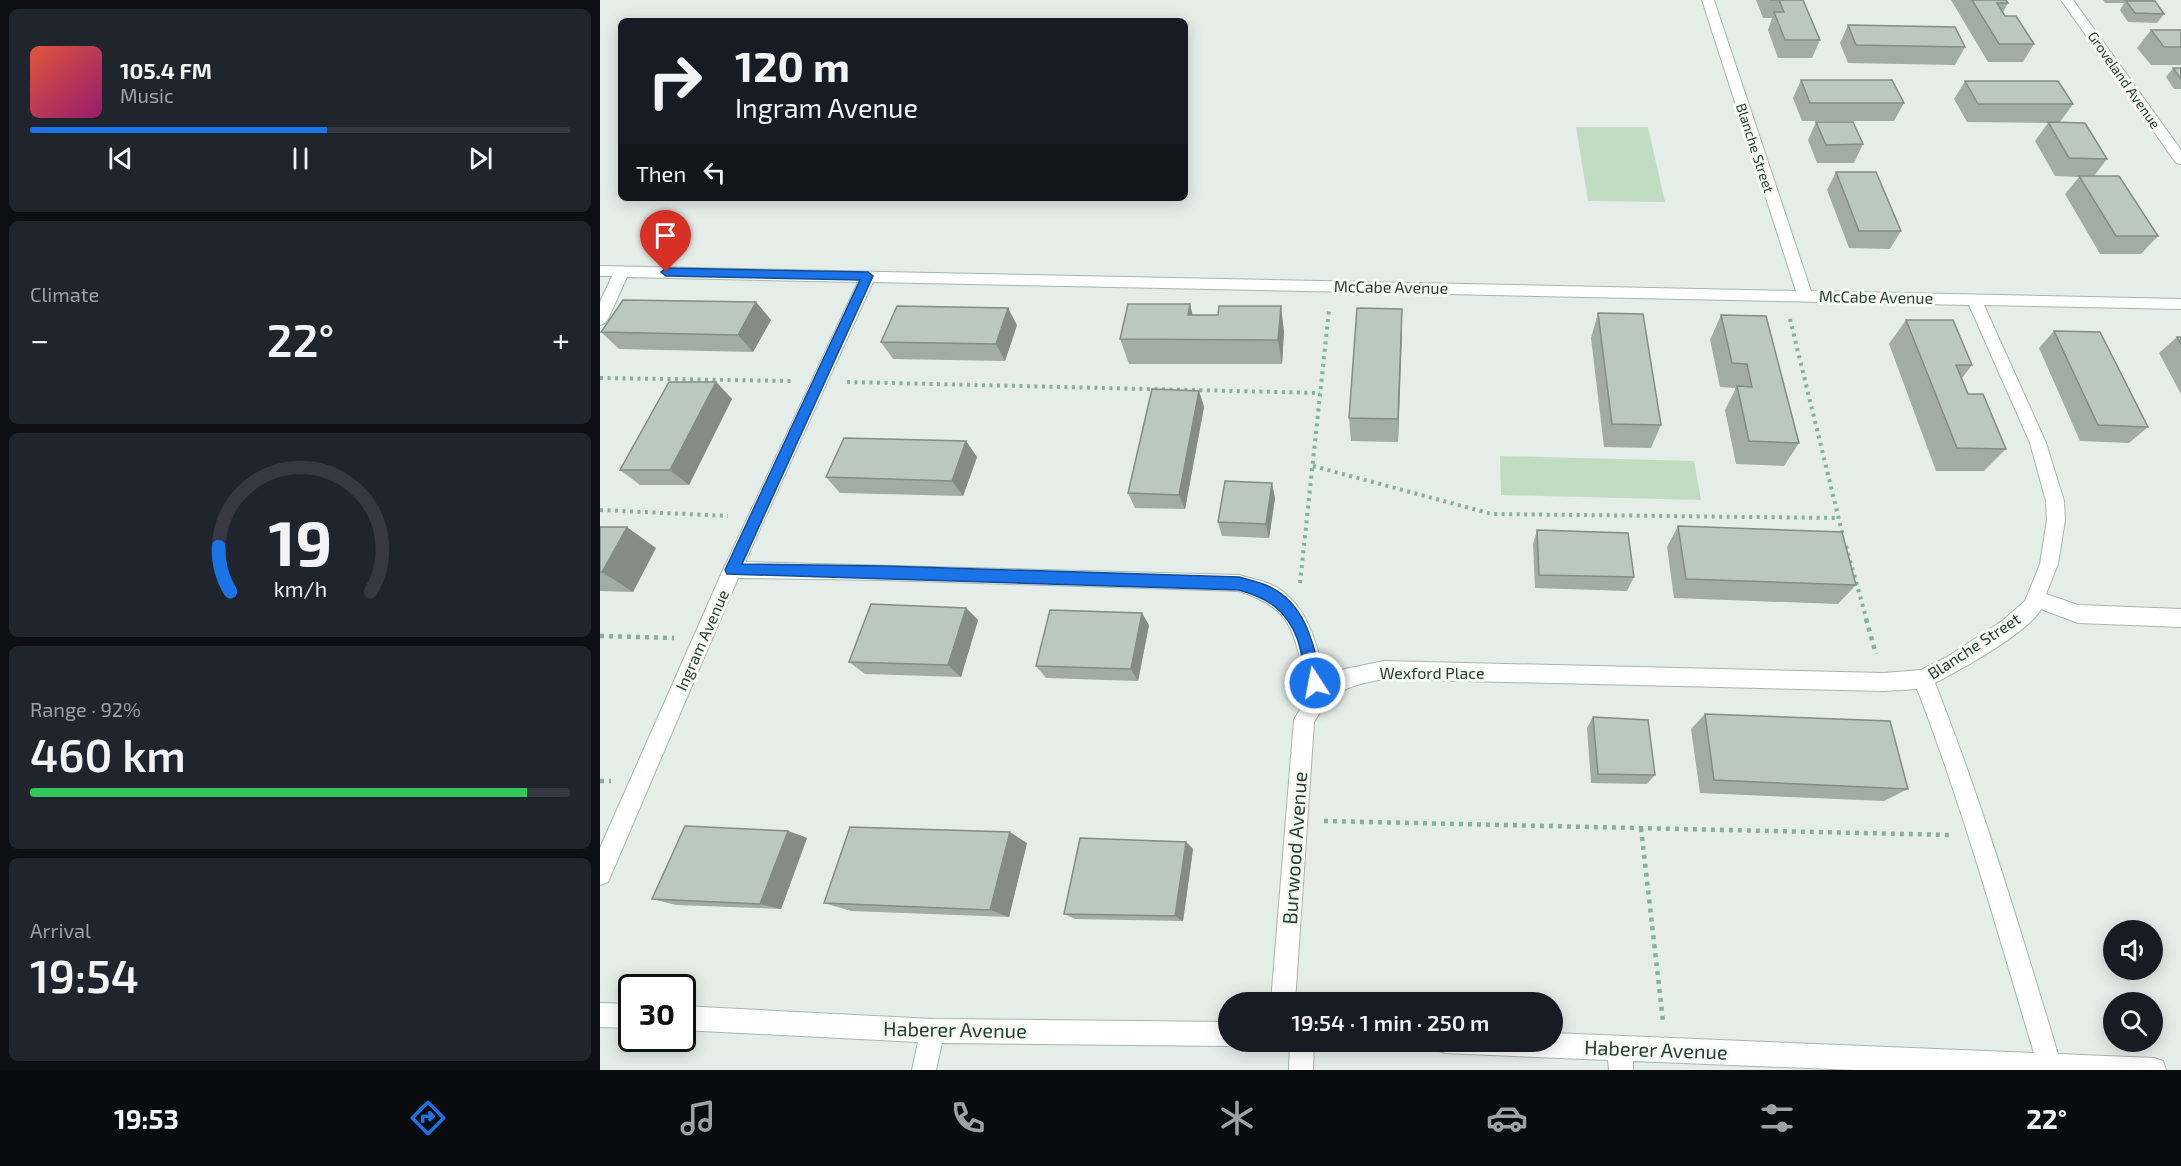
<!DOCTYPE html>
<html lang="en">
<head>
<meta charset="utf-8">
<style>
  :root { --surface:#171b24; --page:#20242c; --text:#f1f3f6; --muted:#9ea1a6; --line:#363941; --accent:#1a73e8 }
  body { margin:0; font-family:"Exo 2",sans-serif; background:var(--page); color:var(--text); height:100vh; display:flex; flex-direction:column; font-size:22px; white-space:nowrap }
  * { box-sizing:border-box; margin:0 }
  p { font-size:20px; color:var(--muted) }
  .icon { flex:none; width:33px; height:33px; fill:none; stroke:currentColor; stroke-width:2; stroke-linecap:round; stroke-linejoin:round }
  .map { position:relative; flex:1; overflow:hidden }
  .sheet { display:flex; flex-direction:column; gap:9px; padding:9px; background:#0d0f14; width:600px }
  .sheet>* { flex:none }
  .banner { position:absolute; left:18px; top:18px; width:570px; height:183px; border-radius:9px; box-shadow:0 3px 15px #0003; background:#171b24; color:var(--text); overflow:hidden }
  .controls { position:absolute; left:1503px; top:920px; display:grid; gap:12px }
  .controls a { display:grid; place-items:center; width:60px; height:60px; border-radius:50%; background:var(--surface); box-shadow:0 3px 15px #0003; font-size:30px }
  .speed { position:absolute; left:18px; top:974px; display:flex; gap:12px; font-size:30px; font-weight:700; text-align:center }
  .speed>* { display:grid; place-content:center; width:78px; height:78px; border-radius:50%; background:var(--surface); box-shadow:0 3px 15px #0003; line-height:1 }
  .speed .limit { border:3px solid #111; border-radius:9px; background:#fff; color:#111 }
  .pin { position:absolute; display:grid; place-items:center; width:51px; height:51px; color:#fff; margin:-62px -26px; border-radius:50% 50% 50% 0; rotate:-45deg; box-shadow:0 0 6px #0007 }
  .pin .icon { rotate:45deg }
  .me { position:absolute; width:66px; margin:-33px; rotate:349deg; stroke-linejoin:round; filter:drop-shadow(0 0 4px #0008) }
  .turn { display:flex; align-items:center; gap:21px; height:126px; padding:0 18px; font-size:27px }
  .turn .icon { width:78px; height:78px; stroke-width:2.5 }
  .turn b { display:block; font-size:42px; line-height:51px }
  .then { display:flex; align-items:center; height:57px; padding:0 18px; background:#0003; gap:12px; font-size:22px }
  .big { font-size:45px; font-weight:600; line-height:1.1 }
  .sheet .card { flex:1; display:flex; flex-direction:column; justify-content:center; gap:9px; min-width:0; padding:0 21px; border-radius:9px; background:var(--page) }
  .sheet .dial { align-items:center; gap:0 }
  .dial svg { height:156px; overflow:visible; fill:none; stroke:var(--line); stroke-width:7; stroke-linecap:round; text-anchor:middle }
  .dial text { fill:var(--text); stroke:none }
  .song { display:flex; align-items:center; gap:18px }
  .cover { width:72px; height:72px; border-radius:9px; background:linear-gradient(135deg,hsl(10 70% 55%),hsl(320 70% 35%)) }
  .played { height:6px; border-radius:3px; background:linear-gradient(90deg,var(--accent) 55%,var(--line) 55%) }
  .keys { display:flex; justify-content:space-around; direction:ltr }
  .heat { display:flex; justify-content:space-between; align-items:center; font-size:33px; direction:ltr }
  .charge { height:9px; border-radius:4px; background:linear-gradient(90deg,#34c759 92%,var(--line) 0) }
  .trip { position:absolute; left:618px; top:992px; width:345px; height:60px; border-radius:30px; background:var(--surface); box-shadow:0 3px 15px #0003; font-weight:600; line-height:60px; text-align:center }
  .menu { display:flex; height:96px; justify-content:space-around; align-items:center; background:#090b0e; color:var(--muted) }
  .menu .icon { width:42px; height:42px }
  .menu .current { color:var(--accent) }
  .menu b { font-size:27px; color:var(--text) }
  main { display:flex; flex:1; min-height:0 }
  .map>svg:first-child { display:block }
  .green { fill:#c0ddc3 }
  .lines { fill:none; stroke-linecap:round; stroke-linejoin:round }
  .minor-casing { stroke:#a8b5af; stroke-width:2 }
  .path-far1 { stroke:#88af9c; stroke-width:4; stroke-dasharray:3 4.5; stroke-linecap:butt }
  .path { stroke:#88af9c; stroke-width:4.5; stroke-dasharray:4 5; stroke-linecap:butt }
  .minor { fill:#fff; fill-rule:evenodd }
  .wall { fill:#a1aca6 }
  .shaded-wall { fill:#838c87 }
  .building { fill:#bbc8c1; stroke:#838c87; stroke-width:1.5 }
  .route { fill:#1a73e8; stroke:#114b97; stroke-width:1.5 }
  .labels { text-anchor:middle; stroke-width:6; stroke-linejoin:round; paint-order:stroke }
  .far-street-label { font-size:14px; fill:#263e34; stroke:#f6faf7 }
  .street-label { font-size:16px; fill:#263e34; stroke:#f6faf7 }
  .near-street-label { font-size:20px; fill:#263e34; stroke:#f6faf7 }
</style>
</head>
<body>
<main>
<section class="sheet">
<div class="card">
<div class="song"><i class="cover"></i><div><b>105.4 FM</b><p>Music</p></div></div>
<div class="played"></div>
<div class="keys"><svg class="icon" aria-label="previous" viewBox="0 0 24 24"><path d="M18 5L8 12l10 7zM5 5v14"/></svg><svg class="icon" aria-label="pause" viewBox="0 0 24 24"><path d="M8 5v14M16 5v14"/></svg><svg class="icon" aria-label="next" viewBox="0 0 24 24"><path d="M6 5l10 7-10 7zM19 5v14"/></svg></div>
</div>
<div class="card"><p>Climate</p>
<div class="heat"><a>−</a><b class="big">22°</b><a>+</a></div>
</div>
<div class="card dial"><svg viewBox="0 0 100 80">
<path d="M14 69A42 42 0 1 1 86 69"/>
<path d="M14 69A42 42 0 0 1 8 46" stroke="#1a73e8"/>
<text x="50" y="56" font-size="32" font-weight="700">19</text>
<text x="50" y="72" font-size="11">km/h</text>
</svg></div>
<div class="card"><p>Range · 92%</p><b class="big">460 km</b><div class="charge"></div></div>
<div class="card"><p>Arrival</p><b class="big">19:54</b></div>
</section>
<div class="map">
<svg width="1581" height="1070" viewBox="0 0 1581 1070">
  <rect width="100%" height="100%" fill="#e5ede9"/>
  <!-- green -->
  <g class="green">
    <polygon points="976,127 1048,127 1065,202 988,201"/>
    <polygon points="900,456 1094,461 1101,500 901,495"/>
  </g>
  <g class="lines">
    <!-- minor casing -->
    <g class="minor-casing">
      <g id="minor">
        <path d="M 1102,0 L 1114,0 L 1211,291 L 1581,299 L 1581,309 L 1384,305 L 1446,443 L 1464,501 L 1465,520 L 1458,564 L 1446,594 L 1478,605 L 1581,609 L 1581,627 L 1478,623 L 1441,609 C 1428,633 1360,670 1335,683 C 1383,804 1420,929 1458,1054 L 1554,1058 L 1563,1061 L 1566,1070 L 1256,1070 L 1033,1061 L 1033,1070 L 1009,1070 L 1008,1060 L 845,1053 L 836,1050 L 833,1041 L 952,1041 L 952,1033 L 1434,1053 C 1397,931 1363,807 1317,689 L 1284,691 L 784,679 C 748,686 733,689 714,722 L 695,1002 L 671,1002 L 694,720 C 697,713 706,703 707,696 C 708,686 704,672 701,663 C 692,620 681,605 639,591 L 284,580 L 138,578 L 8,882 L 0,885 L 0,848 L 123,570 L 258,282 L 27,277 L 8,319 L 5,323 L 0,325 L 0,302 L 12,276 L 0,276 L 0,266 L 1196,291 ZM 273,282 L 1369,305 L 1430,443 L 1446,501 L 1447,520 L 1440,564 L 1425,601 L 1402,621 L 1347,657 L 1321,670 L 1284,673 L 784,661 L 745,669 L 724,679 C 718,644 706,600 670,584 C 660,580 649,578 639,575 L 145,562 Z"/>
        <polygon points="1461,0 1473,0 1581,150 1581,164 1576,163"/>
        <polygon points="0,1003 32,1004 32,1028 0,1027"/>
        <polygon points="82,1006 333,1019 628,1022 628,1041 637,1041 628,1046 342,1043 336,1070 312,1070 318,1042 82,1030"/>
        <polygon points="690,1041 714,1041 713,1070 689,1070"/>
      </g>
    </g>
    <!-- path-far1 -->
    <g class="path-far1">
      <polyline points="1190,319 1243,536"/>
      <polyline points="0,378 192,381"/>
      <polyline points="247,382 720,393"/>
      <polyline points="713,466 892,514 1238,518"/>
      <polyline points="0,510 128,516"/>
      <polyline points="1246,546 1267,621"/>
      <polyline points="700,583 729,310"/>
    </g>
    <!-- path -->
    <g class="path">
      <polyline points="1266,619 1276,654"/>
      <polyline points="0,636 74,638"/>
      <polyline points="0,781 11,781"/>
      <polyline points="724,821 1350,835"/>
      <polyline points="1041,828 1063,1021"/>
    </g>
    <!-- minor -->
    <use href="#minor" class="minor"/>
  </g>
  <!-- wall -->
  <g class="wall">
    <polygon points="1156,0 1203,0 1220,40 1212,58 1178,58 1168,30 1172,18 1163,18"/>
    <polygon points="1351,0 1406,0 1408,3 1403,12 1405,16 1434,44 1423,62 1388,62"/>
    <polygon points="1503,0 1554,0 1554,1 1564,14 1557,23 1528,22 1520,10 1524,3 1505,3"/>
    <polygon points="1248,25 1365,47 1355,65 1248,63 1240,43"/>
    <polygon points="1551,30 1581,30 1581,65 1551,65 1537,48"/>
    <polygon points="1573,68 1581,68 1581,89 1574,89 1566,77"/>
    <polygon points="1201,80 1304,103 1294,121 1202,121 1193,98"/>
    <polygon points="1365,81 1473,104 1460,122 1507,159 1494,176 1558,236 1541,254 1500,254 1465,194 1479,177 1455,176 1435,141 1448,123 1367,122 1354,99"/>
    <polygon points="1216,122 1263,144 1254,163 1217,163 1208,140"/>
    <polygon points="1236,172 1301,231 1290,249 1249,248 1227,190"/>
    <polygon points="156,302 171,320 153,352 19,349 1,332"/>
    <polygon points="802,309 798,442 751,441 749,418"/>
    <polygon points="998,313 1061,425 1051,448 1004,447 991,338"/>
    <polygon points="592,315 684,331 682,364 529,364 520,339"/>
    <polygon points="1121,315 1199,443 1184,466 1136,464 1125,410 1135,390 1135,388 1120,387 1110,340"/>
    <polygon points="1306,320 1372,365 1362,378 1368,394 1406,449 1384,471 1336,471 1289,344"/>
    <polygon points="417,325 405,361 293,359 281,342"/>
    <polygon points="1454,331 1548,427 1529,443 1480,441 1439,348"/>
    <polygon points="1577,337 1581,337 1581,394 1559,353"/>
    <polygon points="116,382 132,399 89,485 40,485 20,470"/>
    <polygon points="599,391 604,407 585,509 535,508 528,493"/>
    <polygon points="366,441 377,457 363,496 240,493 226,477"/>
    <polygon points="675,498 669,538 622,536 618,522"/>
    <polygon points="1078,526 1256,585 1238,604 1074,598 1067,547"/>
    <polygon points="0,527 56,548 33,592 0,591"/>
    <polygon points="937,530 1034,577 1027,591 935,588 933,544"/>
    <polygon points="366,608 378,620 361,677 265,674 249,662"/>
    <polygon points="549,625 538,681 446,678 436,666"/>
    <polygon points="1105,714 1308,789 1284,801 1100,793 1091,729"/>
    <polygon points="993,717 1055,775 1047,784 991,783 987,728"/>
    <polygon points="188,831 207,838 181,909 76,905 52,899"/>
    <polygon points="586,842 593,849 583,921 475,919 464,914"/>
    <polygon points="427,843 409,917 251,911 224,903"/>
  </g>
  <!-- shaded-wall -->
  <g class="shaded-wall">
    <polygon points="156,302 171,320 153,352 138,335"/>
    <polygon points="590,304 596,329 588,315"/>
    <polygon points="681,306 684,331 682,364 678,340"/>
    <polygon points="408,308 417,325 405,361 396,344"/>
    <polygon points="802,309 802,334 798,442 798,419"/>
    <polygon points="116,382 132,399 89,485 70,470"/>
    <polygon points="599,391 604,407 585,509 579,495"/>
    <polygon points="366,441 377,457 363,496 352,481"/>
    <polygon points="672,483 675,498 669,538 666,524"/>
    <polygon points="27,527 56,548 33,592 2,572"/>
    <polygon points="366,608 378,620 361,677 348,665"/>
    <polygon points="542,613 549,625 538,681 531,669"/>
    <polygon points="188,831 207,838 181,909 160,904"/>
    <polygon points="410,832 427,843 409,917 390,910"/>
    <polygon points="586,842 593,849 583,921 575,916"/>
  </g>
  <!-- building -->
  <g class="building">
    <polygon points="1170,0 1203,0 1220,40 1185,40 1174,12 1184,12 1179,0"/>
    <polygon points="1372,0 1406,0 1408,3 1397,3 1405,16 1416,16 1434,44 1399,44"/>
    <polygon points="1526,1 1555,1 1564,14 1535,13"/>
    <polygon points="1248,25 1355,27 1365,47 1256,45"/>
    <polygon points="1551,30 1581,30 1581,47 1564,47"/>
    <polygon points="1573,68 1581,68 1581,79"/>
    <polygon points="1201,80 1292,80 1304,103 1210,103"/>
    <polygon points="1365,81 1458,81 1473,104 1378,104"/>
    <polygon points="1216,122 1253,122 1263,144 1226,145"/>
    <polygon points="1448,122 1485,123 1507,159 1469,158"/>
    <polygon points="1236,172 1276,172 1301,231 1259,231"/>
    <polygon points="1479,176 1519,176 1558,236 1516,236"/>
    <polygon points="23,300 156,302 138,335 1,332"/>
    <polygon points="528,304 590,304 588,315 618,315 619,306 681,306 678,340 520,339"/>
    <polygon points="297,306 408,308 396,344 281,342"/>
    <polygon points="757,308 802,309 798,419 749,418"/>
    <polygon points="998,313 1043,314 1061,425 1012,424"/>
    <polygon points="1121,315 1166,316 1199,443 1149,441 1137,386 1152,387 1147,364 1132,363"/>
    <polygon points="1306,320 1353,320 1372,365 1356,365 1368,394 1383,394 1406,449 1357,448"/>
    <polygon points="1454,331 1500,332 1548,427 1498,425"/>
    <polygon points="1577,337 1581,337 1581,344"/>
    <polygon points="69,382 116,382 70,470 20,470"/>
    <polygon points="552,389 599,391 579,495 528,493"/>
    <polygon points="244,438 366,441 352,481 226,477"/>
    <polygon points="625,481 672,483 666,524 618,522"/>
    <polygon points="1078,526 1242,532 1256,585 1086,579"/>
    <polygon points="0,527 27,527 2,572 0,572"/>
    <polygon points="937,530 1028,533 1034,577 939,575"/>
    <polygon points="271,604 366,608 348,665 249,662"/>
    <polygon points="450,610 542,613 531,669 436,666"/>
    <polygon points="1105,714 1290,721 1308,789 1114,780"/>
    <polygon points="993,717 1048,720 1055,775 998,774"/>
    <polygon points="85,826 188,831 160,904 52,899"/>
    <polygon points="250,827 410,832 390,910 224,903"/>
    <polygon points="480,838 586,842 575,916 464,914"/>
  </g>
  <!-- route -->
  <path class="route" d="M 66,268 L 268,272 L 273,276 L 142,564 L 284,566 L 639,577 C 649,580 661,582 670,587 C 707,605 714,647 723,683 L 720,688 L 715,690 L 710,688 C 703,672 703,654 697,638 C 686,609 667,598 639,590 L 127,574 L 125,570 L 260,280 L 66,276 L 61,272 Z"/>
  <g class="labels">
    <!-- far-street labels -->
    <g class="far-street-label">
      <text transform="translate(1524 80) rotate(55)" y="5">Groveland Avenue</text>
      <text transform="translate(1155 148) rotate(72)" y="5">Blanche Street</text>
    </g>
    <!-- street labels -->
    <g class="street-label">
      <text transform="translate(791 287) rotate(1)" y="6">McCabe Avenue</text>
      <text transform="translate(1276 297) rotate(1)" y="6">McCabe Avenue</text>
      <text transform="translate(102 640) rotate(-66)" y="6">Ingram Avenue</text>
      <text transform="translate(1374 646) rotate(-33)" y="6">Blanche Street</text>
      <text x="832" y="679">Wexford Place</text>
    </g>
    <!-- near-street labels -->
    <g class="near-street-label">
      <text transform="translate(695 848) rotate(-86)" y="7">Burwood Avenue</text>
      <text transform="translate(355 1030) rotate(1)" y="7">Haberer Avenue</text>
      <text transform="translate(1056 1050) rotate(2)" y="7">Haberer Avenue</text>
    </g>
  </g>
</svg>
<div class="controls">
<a><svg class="icon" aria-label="sound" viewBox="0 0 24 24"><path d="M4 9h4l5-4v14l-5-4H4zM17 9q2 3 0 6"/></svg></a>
<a><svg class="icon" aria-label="search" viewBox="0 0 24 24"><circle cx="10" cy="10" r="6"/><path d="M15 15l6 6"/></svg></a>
</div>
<div class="speed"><div class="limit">30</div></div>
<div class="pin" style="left:66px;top:272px;background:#d93025"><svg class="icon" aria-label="arrive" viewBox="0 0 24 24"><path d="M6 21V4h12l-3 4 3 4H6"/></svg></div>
<svg class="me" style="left:715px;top:683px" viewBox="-20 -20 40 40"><circle r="17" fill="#1a73e8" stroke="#fff" stroke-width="3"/><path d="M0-11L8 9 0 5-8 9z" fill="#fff"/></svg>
<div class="trip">19:54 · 1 min · 250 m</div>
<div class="banner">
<div class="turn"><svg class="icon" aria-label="right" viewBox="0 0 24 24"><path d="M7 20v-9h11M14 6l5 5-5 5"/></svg><div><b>120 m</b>Ingram Avenue</div></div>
<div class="then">Then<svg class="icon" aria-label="left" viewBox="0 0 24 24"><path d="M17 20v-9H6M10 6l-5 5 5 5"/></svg></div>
</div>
</div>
</main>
<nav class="menu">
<b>19:53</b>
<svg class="icon current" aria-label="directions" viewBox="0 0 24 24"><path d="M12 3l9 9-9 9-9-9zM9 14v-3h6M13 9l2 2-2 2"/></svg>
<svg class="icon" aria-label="music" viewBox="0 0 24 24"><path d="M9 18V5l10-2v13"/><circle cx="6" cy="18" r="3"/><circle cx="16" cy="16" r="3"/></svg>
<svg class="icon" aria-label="phone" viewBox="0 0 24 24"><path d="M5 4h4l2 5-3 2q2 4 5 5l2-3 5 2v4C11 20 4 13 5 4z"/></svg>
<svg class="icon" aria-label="climate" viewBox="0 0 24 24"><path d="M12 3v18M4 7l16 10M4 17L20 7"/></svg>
<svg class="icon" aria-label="car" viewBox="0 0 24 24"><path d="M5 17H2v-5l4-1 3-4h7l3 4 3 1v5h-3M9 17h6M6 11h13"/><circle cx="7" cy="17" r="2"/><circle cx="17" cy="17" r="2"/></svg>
<svg class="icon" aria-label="filters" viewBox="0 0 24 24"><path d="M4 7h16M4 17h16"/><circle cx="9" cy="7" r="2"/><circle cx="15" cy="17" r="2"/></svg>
<b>22°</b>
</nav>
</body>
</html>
